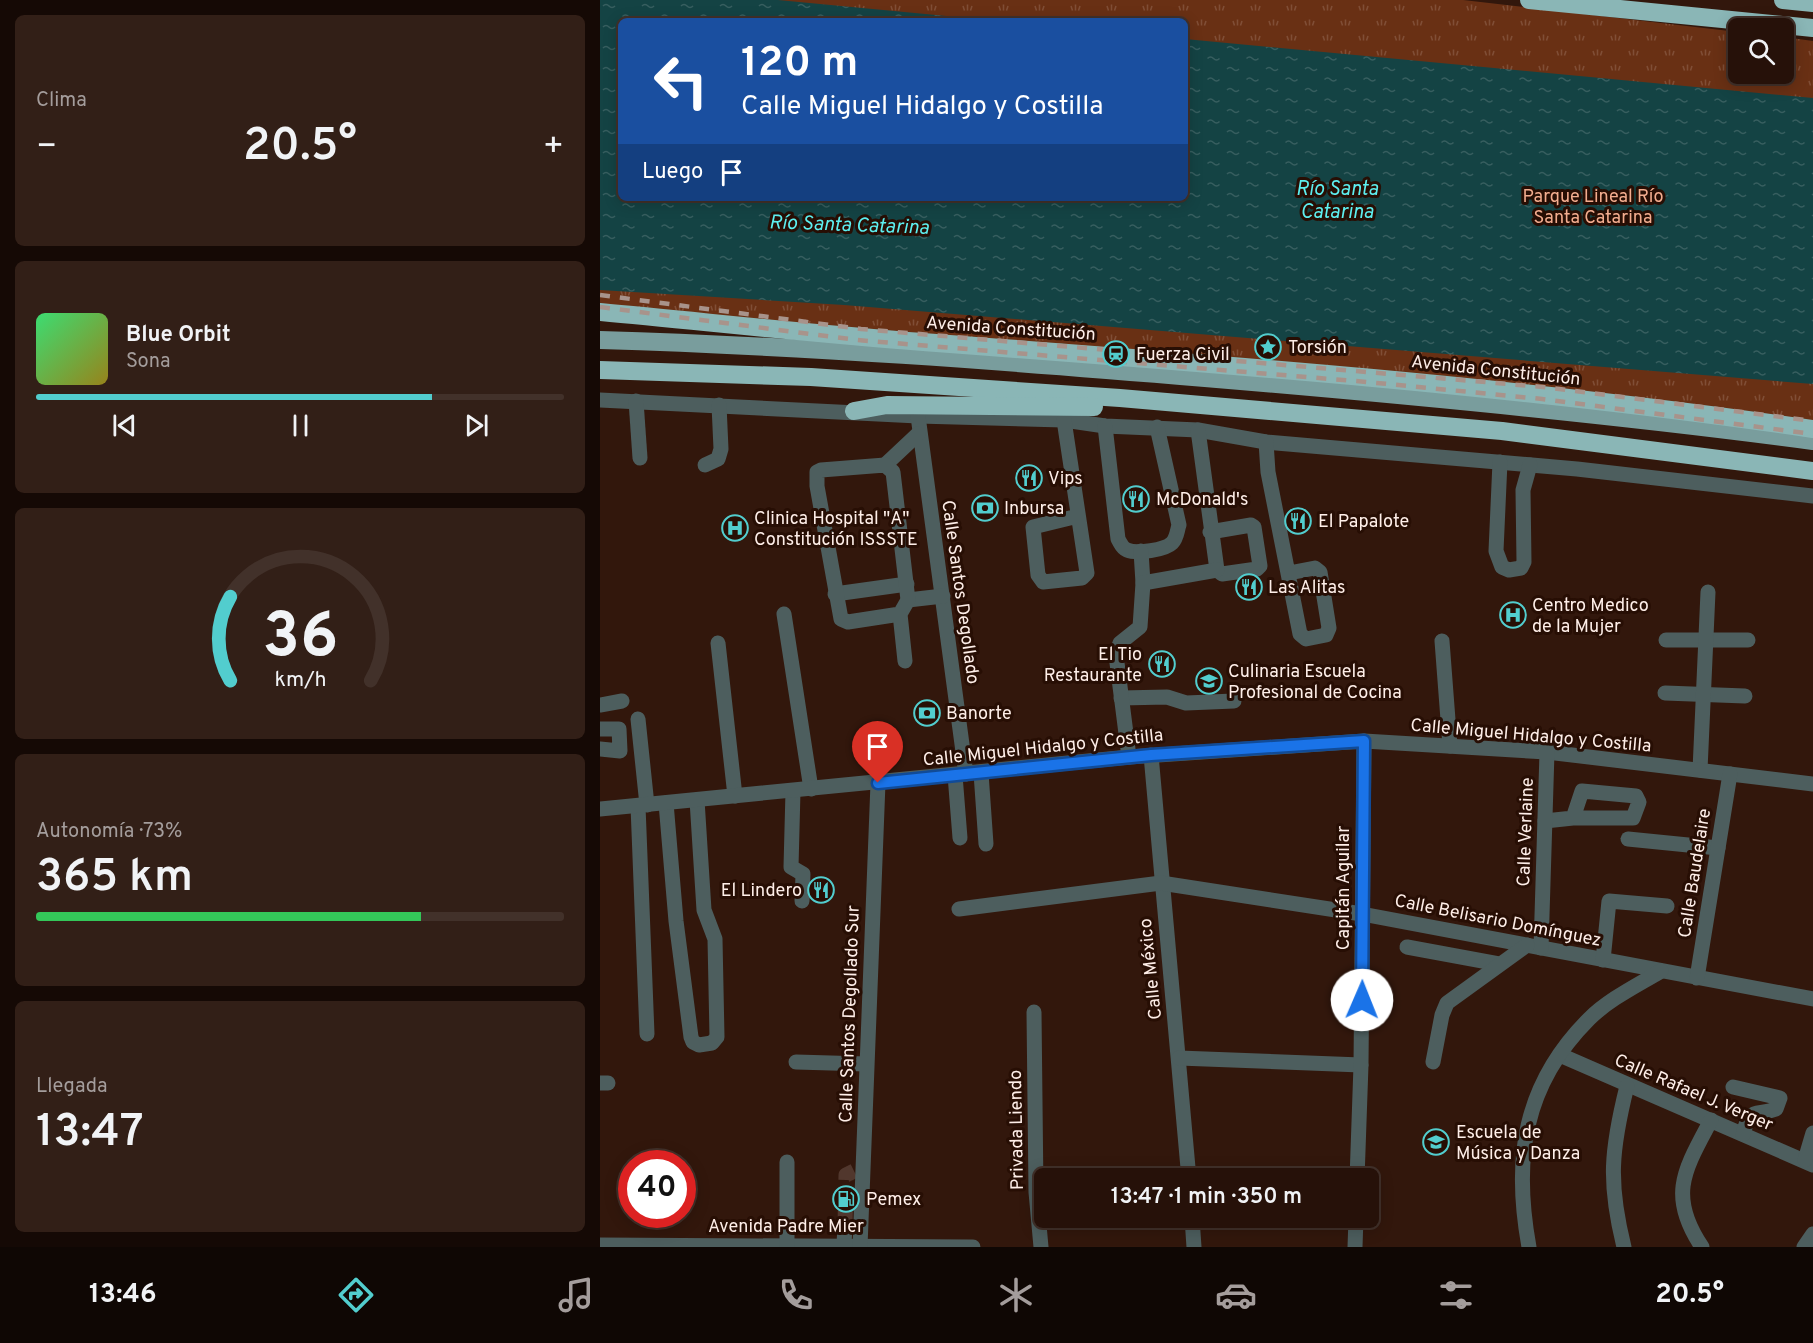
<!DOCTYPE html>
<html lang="es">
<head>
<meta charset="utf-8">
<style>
  :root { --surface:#261109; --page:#321f17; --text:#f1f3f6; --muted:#a49d9c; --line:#42312a; --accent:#52cdce }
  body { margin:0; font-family:Overpass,sans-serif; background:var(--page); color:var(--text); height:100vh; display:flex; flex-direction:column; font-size:22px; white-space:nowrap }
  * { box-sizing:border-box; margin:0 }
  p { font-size:20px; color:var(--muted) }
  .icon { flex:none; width:33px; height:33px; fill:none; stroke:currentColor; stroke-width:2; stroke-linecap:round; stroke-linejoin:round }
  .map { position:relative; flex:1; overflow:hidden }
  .side { display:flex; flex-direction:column; gap:15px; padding:15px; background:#150905; width:600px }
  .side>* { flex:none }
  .top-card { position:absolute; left:18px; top:18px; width:570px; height:183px; border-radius:9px; box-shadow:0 3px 15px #0003,0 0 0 2px var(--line); background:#1a4fa0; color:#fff; overflow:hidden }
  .fabs { position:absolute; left:1128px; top:18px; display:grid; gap:12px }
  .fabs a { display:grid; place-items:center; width:66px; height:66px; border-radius:9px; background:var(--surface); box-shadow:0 3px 15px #0003,0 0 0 2px var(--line); font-size:30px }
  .speed { position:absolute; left:18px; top:1150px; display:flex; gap:12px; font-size:30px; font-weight:700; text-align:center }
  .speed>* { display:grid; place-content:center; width:78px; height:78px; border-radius:50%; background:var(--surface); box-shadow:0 3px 15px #0003,0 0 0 2px var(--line); line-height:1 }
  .speed .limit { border:9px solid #d22; background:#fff; color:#111 }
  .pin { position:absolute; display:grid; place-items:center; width:51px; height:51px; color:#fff; margin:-62px -26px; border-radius:50% 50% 50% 0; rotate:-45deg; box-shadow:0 0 6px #0007 }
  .pin .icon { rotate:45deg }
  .me { position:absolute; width:66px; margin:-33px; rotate:1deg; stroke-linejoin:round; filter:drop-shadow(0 0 4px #0008) }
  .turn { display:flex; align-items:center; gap:21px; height:126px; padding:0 24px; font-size:27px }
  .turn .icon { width:78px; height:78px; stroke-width:2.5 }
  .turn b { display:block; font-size:42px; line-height:51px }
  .then { display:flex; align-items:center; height:57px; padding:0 24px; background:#0003; gap:12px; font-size:22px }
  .big { font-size:45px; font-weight:600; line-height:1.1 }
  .side .tile { flex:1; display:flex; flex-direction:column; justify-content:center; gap:9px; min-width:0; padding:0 21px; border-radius:9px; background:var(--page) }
  .side .dial { align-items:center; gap:0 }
  .dial svg { height:156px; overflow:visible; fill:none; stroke:var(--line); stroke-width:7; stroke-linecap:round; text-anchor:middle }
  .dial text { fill:var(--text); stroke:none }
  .song { display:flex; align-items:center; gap:18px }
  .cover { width:72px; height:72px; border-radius:9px; background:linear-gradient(135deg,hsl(140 70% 55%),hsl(50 70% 35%)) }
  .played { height:6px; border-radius:3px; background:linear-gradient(90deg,var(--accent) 75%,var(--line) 75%) }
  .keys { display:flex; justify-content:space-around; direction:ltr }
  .heat { display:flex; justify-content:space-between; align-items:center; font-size:33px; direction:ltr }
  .charge { height:9px; border-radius:4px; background:linear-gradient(90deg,#34c759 73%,var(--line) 0) }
  .trip { position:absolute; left:434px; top:1168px; width:345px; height:60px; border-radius:9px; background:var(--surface); box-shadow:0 3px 15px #0003,0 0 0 2px var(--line); font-weight:600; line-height:60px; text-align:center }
  .tabs { display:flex; height:96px; justify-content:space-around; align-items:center; background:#0f0704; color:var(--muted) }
  .tabs .icon { width:42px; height:42px }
  .tabs .on { color:var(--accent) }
  .tabs b { font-size:27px; color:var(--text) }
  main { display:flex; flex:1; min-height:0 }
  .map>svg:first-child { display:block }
  .park { fill:url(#park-tufts); fill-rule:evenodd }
  .water { fill:url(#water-ripples) }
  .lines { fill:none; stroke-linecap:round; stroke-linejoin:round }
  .minor-tunnel { stroke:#51372d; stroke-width:15; stroke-dasharray:15 8; stroke-linecap:butt }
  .minor { stroke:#4d5e5e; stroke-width:15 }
  .major { stroke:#799d9d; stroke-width:18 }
  .highway { stroke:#8ab6b6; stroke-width:18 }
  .rail { stroke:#a8938b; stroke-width:4.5; stroke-dasharray:10 10; stroke-linecap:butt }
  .route-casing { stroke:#114b97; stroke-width:15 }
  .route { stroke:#1a73e8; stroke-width:10 }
  .labels { text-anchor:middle; stroke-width:6; stroke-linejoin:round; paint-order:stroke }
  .park-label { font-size:18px; fill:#f3ad8f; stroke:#270e04 }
  .street-label { font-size:18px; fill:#feeee8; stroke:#270e04 }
  .poi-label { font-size:18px; fill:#feeee8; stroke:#270e04; text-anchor:start }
  .water-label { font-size:20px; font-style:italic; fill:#5deff0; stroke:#270e04 }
</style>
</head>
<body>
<main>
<section class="side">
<div class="tile"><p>Clima</p>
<div class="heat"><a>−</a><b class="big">20.5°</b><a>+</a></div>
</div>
<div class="tile">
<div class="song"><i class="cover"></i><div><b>Blue Orbit</b><p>Sona</p></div></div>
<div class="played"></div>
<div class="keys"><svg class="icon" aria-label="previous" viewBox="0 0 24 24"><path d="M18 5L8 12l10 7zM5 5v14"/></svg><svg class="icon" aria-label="pause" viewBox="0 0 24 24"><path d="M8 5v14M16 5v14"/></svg><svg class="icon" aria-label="next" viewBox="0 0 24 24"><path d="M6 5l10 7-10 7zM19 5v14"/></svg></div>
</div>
<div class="tile dial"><svg viewBox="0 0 100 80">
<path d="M14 69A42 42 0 1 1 86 69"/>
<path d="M14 69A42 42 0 0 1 14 26" stroke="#52cdce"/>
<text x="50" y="56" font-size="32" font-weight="700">36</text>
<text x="50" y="72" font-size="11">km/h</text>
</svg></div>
<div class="tile"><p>Autonomía · 73%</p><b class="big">365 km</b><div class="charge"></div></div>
<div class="tile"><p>Llegada</p><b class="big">13:47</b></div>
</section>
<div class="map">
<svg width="1213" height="1247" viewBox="0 0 1213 1247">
  <defs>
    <pattern id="park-tufts" width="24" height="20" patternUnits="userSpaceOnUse" patternTransform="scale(1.5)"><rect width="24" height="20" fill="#693014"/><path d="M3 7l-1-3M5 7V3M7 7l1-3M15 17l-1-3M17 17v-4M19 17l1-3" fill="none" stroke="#804e36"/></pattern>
    <pattern id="water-ripples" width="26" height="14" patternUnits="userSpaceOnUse" patternTransform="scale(1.5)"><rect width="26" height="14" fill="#144344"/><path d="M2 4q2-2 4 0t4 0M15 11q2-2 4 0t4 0" fill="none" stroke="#375e5f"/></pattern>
  </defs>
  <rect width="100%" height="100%" fill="#32170c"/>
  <!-- park -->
  <path class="park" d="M 0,0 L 863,0 L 1138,32 L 1138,74 L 1184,74 L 1184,37 L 1213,41 L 1213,427 L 0,305 ZM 21,21 L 585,21 L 585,198 L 21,198 Z"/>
  <!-- water -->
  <polygon class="water" points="0,0 178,0 399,21 21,21 21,198 585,198 585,39 1213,98 1213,384 244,305 0,290"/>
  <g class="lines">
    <!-- minor-tunnel -->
    <polyline class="minor-tunnel" points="245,1226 246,1175 254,1171"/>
    <!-- minor -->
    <g class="minor">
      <polyline points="0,400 318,416 464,420 505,426 598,430 666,442 977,469 1213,496"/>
      <polyline points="36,401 40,458"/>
      <polyline points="318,416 366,774"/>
      <polyline points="464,420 487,573 482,578 443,582 438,575 433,527 478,516"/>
      <path d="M 505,426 L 518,539 C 521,544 522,548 527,550 C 537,554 565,550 572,543 C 577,538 577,531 579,525 L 557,427"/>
      <polyline points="598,430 617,570 622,574 657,569 660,566 654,527 651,525 610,532"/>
      <polyline points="666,442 668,472 700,634 706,639 726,635 729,628 720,572 715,568 689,573"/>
      <polyline points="900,462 896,551 902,567 909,570 921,568 924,562 923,490 930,465"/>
      <polyline points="105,465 118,459 121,449 119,405"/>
      <polyline points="285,465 318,434"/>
      <polyline points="541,551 543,583"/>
      <polyline points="235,594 307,584"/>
      <polyline points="308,600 343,596"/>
      <polyline points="184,614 211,789"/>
      <polyline points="300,614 248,622 241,619 217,486 217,472 221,470 285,465 293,472 308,600 300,614 305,661"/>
      <polyline points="1066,640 1148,640"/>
      <polyline points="842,641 850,746"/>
      <polyline points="118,643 135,796"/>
      <polyline points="1065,693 1145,696"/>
      <polyline points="521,698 567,697 586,703 634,701"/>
      <polyline points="0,705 22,701"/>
      <polyline points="38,719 47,805"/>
      <polyline points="0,729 19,729 20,751 0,749"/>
      <polyline points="551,755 589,1179"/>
      <polyline points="529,757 516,655 520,643 540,627 543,583 617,570"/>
      <polyline points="1100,770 1108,592"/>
      <polyline points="381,773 386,844"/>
      <polyline points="355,775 360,838"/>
      <polyline points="193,791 191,867 203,874 202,901"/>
      <polyline points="66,803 76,921 91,1037 93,1042 99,1045 112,1043 117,1037 115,939 104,910 97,800"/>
      <polyline points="38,806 47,1034"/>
      <polyline points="0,809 529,757 764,741 947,752 1213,784"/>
      <polyline points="945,821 973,818 1033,818 1039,802 1036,796 982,791 973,818"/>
      <polyline points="1028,839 1118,848"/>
      <polyline points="359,909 561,883 762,914 1213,999"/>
      <polyline points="807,947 899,964"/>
      <polyline points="941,948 947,752"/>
      <polyline points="1003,960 1009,901 1067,906"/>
      <polyline points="1097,978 1130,774"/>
      <polyline points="434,1012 436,1192 441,1247"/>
      <polyline points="960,1055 1213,1165"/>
      <polyline points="579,1058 761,1065"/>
      <polyline points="196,1062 266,1064"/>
      <polyline points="833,1062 842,1015 847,1003 927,945"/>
      <polyline points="0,1083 8,1083"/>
      <path d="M 1133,1087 L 1180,1098 L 1176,1109 C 1155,1117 1151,1105 1143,1134"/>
      <polyline points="1205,1160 1213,1133"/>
      <polyline points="757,1179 761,1065 764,741"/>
      <polyline points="592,1218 594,1247"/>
      <polyline points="244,1244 245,1226"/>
      <polyline points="0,1245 373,1247"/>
      <polyline points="187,1245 187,1162"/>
      <polyline points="260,1247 278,783"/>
      <polyline points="755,1247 756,1218"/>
      <path d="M 929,1247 C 913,1159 923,1085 989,1019 C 1009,999 1038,985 1061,971"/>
      <path d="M 1024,1247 C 1008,1183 1011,1150 1027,1086"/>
      <path d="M 1102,1247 C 1067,1195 1085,1169 1111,1120"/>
      <polyline points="1204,1247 1213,1234"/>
    </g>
    <!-- major -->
    <path class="major" d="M 0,340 C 202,346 403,361 605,378 C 808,395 1011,414 1213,441"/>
    <!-- highway -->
    <g class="highway">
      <polyline points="929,0 1213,28"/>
      <polyline points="1183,0 1213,3"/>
      <path d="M 0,312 C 108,322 215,334 323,342 C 620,364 918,386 1213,429"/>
      <polyline points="0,370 211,377 520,398 902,431 1213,471"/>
      <polyline points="254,411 287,405 494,407"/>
    </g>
    <!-- rail -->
    <g class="rail">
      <polyline points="0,295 261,329 943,387 1213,421"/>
      <polyline points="0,307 257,340 767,382 942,399 1213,434"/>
    </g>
  </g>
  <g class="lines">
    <!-- route casing -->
    <g class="route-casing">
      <polyline id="route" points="278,783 551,755 764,741 762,1000"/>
    </g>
    <!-- route -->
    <use href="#route" class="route"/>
  </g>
  <!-- icons -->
  <defs>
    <g id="sight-ring" transform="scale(1.35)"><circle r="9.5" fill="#270e04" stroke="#52cdce" stroke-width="1.5"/><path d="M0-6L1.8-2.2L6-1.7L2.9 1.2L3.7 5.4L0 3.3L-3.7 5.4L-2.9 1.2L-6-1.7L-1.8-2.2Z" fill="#52cdce"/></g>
    <g id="station-ring" transform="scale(1.35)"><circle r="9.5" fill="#270e04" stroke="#52cdce" stroke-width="1.5"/><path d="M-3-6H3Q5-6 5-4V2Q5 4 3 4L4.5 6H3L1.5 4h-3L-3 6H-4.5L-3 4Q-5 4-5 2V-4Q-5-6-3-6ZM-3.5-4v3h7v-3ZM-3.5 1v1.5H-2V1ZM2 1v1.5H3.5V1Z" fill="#52cdce"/></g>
    <g id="restaurant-ring" transform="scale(1.35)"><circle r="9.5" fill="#270e04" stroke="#52cdce" stroke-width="1.5"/><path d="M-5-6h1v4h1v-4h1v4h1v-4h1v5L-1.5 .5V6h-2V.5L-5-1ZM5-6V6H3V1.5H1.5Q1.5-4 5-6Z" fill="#52cdce"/></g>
    <g id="bank-ring" transform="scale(1.35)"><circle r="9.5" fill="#270e04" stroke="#52cdce" stroke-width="1.5"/><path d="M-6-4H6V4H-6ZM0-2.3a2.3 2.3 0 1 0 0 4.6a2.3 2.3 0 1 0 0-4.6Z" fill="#52cdce"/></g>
    <g id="hospital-ring" transform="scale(1.35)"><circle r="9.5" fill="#270e04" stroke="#52cdce" stroke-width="1.5"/><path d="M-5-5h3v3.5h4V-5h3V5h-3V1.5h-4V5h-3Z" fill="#52cdce"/></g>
    <g id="school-ring" transform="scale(1.35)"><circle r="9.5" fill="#270e04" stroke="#52cdce" stroke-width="1.5"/><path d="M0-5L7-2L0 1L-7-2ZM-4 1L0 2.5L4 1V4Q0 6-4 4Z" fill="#52cdce"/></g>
    <g id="fuel-ring" transform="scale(1.35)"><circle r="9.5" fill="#270e04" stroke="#52cdce" stroke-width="1.5"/><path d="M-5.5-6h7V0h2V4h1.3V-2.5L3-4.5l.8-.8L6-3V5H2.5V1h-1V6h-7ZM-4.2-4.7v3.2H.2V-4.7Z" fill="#52cdce"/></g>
  </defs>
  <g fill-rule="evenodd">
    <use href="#sight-ring" x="668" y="347"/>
    <use href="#station-ring" x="516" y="354"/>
    <use href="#restaurant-ring" x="429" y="478"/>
    <use href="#restaurant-ring" x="536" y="499"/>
    <use href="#bank-ring" x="385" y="508"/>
    <use href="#restaurant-ring" x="698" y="521"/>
    <use href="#hospital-ring" x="135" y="528"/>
    <use href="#restaurant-ring" x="649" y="587"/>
    <use href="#hospital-ring" x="913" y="615"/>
    <use href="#restaurant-ring" x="562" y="664"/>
    <use href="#school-ring" x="609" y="681"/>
    <use href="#bank-ring" x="327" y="713"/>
    <use href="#restaurant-ring" x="221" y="890"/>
    <use href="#school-ring" x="836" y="1142"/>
    <use href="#fuel-ring" x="246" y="1199"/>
  </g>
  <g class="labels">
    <!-- park labels -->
    <g class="park-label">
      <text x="993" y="202">Parque Lineal Río<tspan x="993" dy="21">Santa Catarina</tspan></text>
    </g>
    <!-- street labels -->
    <g class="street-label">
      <text transform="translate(411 328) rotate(4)" y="6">Avenida Constitución</text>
      <text transform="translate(896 370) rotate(6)" y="6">Avenida Constitución</text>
      <text transform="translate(361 592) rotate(82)" y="6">Calle Santos Degollado</text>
      <text transform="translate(931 735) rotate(5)" y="6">Calle Miguel Hidalgo y Costilla</text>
      <text transform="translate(443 747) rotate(-6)" y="6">Calle Miguel Hidalgo y Costilla</text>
      <text transform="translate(925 832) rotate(-88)" y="6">Calle Verlaine</text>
      <text transform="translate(1094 873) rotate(-81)" y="6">Calle Baudelaire</text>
      <text transform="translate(743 888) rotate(-90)" y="6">Capitán Aguilar</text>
      <text transform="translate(898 920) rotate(11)" y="6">Calle Belisario Domínguez</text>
      <text transform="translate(550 969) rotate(-96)" y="6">Calle México</text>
      <text transform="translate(249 1014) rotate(-88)" y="6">Calle Santos Degollado Sur</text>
      <text transform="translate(1094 1092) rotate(23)" y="6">Calle Rafael J. Verger</text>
      <text transform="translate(416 1130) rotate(-91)" y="6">Privada Liendo</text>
      <text x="186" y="1232">Avenida Padre Mier</text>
    </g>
    <!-- poi labels -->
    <g class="poi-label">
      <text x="688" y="353">Torsión</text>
      <text x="536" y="360">Fuerza Civil</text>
      <text x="448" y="484">Vips</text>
      <text x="556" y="505">McDonald's</text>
      <text x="404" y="514">Inbursa</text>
      <text x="154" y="524">Clinica Hospital "A"<tspan x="154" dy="21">Constitución ISSSTE</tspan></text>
      <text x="718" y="527">El Papalote</text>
      <text x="668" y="593">Las Alitas</text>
      <text x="932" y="611">Centro Medico<tspan x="932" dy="21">de la Mujer</tspan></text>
      <text x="542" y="660" text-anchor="end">El Tio<tspan x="542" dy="21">Restaurante</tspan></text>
      <text x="628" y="677">Culinaria Escuela<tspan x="628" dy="21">Profesional de Cocina</tspan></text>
      <text x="346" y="719">Banorte</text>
      <text x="202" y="896" text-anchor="end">El Lindero</text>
      <text x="856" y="1138">Escuela de<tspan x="856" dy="21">Música y Danza</tspan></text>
      <text x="266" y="1205">Pemex</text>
    </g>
    <!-- water labels -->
    <g class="water-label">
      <text x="737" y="195">Río Santa<tspan x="737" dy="23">Catarina</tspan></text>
      <text transform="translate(249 224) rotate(2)" y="7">Río Santa Catarina</text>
    </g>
  </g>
</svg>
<div class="fabs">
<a><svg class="icon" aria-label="search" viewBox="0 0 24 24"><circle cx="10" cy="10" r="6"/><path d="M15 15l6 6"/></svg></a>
</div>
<div class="speed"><div class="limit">40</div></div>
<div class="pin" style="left:278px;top:783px;background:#d93025"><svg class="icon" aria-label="arrive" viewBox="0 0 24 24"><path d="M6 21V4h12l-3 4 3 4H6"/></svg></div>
<svg class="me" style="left:762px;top:1000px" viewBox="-20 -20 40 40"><circle r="19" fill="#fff"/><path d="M0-13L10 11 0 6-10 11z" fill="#1a73e8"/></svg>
<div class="trip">13:47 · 1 min · 350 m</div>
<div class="top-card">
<div class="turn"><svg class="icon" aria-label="left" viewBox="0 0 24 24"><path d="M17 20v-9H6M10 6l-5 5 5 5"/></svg><div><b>120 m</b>Calle Miguel Hidalgo y Costilla</div></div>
<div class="then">Luego<svg class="icon" aria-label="arrive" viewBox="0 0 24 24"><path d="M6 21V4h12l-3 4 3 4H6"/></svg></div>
</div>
</div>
</main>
<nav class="tabs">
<b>13:46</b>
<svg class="icon on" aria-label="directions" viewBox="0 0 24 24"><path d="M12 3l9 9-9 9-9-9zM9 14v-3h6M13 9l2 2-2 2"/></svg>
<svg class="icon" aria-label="music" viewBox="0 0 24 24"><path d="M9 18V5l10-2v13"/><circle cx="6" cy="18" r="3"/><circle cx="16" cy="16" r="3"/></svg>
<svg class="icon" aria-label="phone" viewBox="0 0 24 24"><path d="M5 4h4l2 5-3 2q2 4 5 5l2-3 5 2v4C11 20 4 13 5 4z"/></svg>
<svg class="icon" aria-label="climate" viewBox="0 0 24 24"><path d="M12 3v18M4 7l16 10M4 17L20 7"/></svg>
<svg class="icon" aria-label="car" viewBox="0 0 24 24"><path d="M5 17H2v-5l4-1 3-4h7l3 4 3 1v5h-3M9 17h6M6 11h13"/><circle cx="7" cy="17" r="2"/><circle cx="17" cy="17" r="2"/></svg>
<svg class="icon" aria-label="filters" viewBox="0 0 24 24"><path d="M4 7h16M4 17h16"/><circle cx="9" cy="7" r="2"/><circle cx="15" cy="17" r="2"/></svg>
<b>20.5°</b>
</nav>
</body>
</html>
